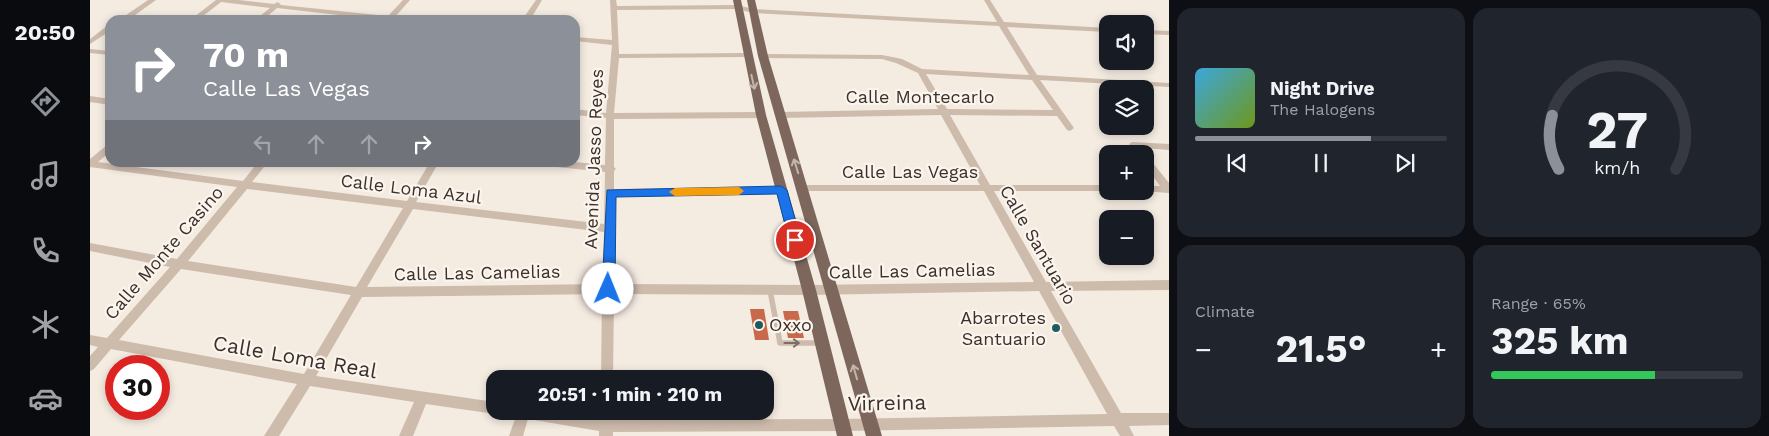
<!DOCTYPE html>
<html lang="en">
<head>
<meta charset="utf-8">
<style>
  :root { --surface:#171b24; --page:#20242c; --text:#f1f3f6; --muted:#9ea1a6; --line:#363941; --accent:#8c9099 }
  body { margin:0; font-family:"Work Sans",sans-serif; background:var(--page); color:var(--text); height:100vh; display:flex; flex-direction:column; font-size:19px; white-space:nowrap }
  * { box-sizing:border-box; margin:0 }
  p { font-size:16px; color:var(--muted) }
  .icon { flex:none; width:28px; height:28px; fill:none; stroke:currentColor; stroke-width:2; stroke-linecap:round; stroke-linejoin:round }
  .map { position:relative; flex:1; overflow:hidden }
  .panel { display:flex; flex-direction:column; gap:8px; padding:8px; background:#0d0f14; width:600px }
  .panel>* { flex:none }
  .banner { position:absolute; left:15px; top:15px; width:475px; height:152px; border-radius:15px; box-shadow:0 2px 8px #0003; background:#8c9099; color:#fff; overflow:hidden }
  .controls { position:absolute; left:1009px; top:15px; display:grid; gap:10px }
  .controls a { display:grid; place-items:center; width:55px; height:55px; border-radius:10px; background:var(--surface); box-shadow:0 2px 8px #0003; font-size:25px }
  .speed { position:absolute; left:15px; top:355px; display:flex; gap:10px; font-size:25px; font-weight:700; text-align:center }
  .speed>* { display:grid; place-content:center; width:65px; height:65px; border-radius:50%; background:var(--surface); box-shadow:0 2px 8px #0003; line-height:1 }
  .speed .limit { border:8px solid #d22; background:#fff; color:#111 }
  .pin { position:absolute; display:grid; place-items:center; width:42px; height:42px; color:#fff; margin:-21px; border:2px solid #fff; border-radius:50%; box-shadow:0 1px 5px #0007 }
  .me { position:absolute; width:55px; margin:-28px; rotate:1deg; stroke-linejoin:round; filter:drop-shadow(0 0 4px #0008) }
  .turn { display:flex; align-items:center; gap:18px; height:105px; padding:0 15px; font-size:22px }
  .turn .icon { width:65px; height:65px; stroke-width:2.5 }
  .turn b { display:block; font-size:35px; line-height:42px }
  .lanes { display:flex; align-items:center; height:48px; padding:0 15px; background:#0003; justify-content:center; gap:25px; direction:ltr }
  .lanes .off { opacity:.35 }
  .big { font-size:38px; font-weight:700; line-height:1.1 }
  .panel .tile { flex:1; display:flex; flex-direction:column; justify-content:center; gap:8px; min-width:0; padding:0 18px; border-radius:15px; background:var(--page) }
  .panel .dial { align-items:center; gap:0 }
  .dial svg { height:130px; overflow:visible; fill:none; stroke:var(--line); stroke-width:7; stroke-linecap:round; text-anchor:middle }
  .dial text { fill:var(--text); stroke:none }
  .song { display:flex; align-items:center; gap:15px }
  .cover { width:60px; height:60px; border-radius:8px; background:linear-gradient(135deg,hsl(200 70% 55%),hsl(80 70% 35%)) }
  .played { height:5px; border-radius:2px; background:linear-gradient(90deg,var(--accent) 70%,var(--line) 70%) }
  .keys { display:flex; justify-content:space-around; direction:ltr }
  .heat { display:flex; justify-content:space-between; align-items:center; font-size:28px; direction:ltr }
  .charge { height:8px; border-radius:4px; background:linear-gradient(90deg,#34c759 65%,var(--line) 0) }
  .panel .tiles { flex:1; display:grid; gap:8px; grid-template-columns:repeat(2,1fr) }
  .trip { position:absolute; left:396px; top:370px; width:288px; height:50px; border-radius:15px; background:var(--surface); box-shadow:0 2px 8px #0003; font-weight:700; line-height:50px; text-align:center }
  main { display:flex; flex:1; min-height:0 }
  .tabs { display:flex; flex-direction:column; width:90px; justify-content:space-around; align-items:center; background:#090b0e; color:var(--muted) }
  .tabs .icon { width:35px; height:35px }
  .tabs .active { color:var(--accent) }
  .tabs b { font-size:22px; color:var(--text) }
  .map>svg:first-child { display:block }
  .building { fill:#c8694b }
  .lines { fill:none; stroke-linecap:round; stroke-linejoin:round }
  .service { stroke:#cdbbac; stroke-width:5.5 }
  .minor { fill:#cdbbac; fill-rule:evenodd }
  .primary { fill:#7d675c; fill-rule:evenodd }
  .oneway { stroke:#c2b5ac }
  .oneway2 { stroke:#7d6f65 }
  .route { fill:#1a73e8; stroke:#114b97 }
  .slow { fill:#f59e0b }
  .poi-dot { fill:#1f5a5e; stroke:#fbf5ee; stroke-width:2 }
  .labels { text-anchor:middle; stroke-width:4.5; stroke-linejoin:round; paint-order:stroke }
  .street-label { font-size:18px; fill:#3b302b; stroke:#fbf5ee }
  .poi-label { font-size:18px; fill:#3b302b; stroke:#fbf5ee; text-anchor:end }
  .near-street-label { font-size:21px; fill:#3b302b; stroke:#fbf5ee }
</style>
</head>
<body>
<main>
<nav class="tabs">
<b>20:50</b>
<svg class="icon active" aria-label="directions" viewBox="0 0 24 24"><path d="M12 3l9 9-9 9-9-9zM9 14v-3h6M13 9l2 2-2 2"/></svg>
<svg class="icon" aria-label="music" viewBox="0 0 24 24"><path d="M9 18V5l10-2v13"/><circle cx="6" cy="18" r="3"/><circle cx="16" cy="16" r="3"/></svg>
<svg class="icon" aria-label="phone" viewBox="0 0 24 24"><path d="M5 4h4l2 5-3 2q2 4 5 5l2-3 5 2v4C11 20 4 13 5 4z"/></svg>
<svg class="icon" aria-label="climate" viewBox="0 0 24 24"><path d="M12 3v18M4 7l16 10M4 17L20 7"/></svg>
<svg class="icon" aria-label="car" viewBox="0 0 24 24"><path d="M5 17H2v-5l4-1 3-4h7l3 4 3 1v5h-3M9 17h6M6 11h13"/><circle cx="7" cy="17" r="2"/><circle cx="17" cy="17" r="2"/></svg>
</nav>
<div class="map">
<svg width="1079" height="436" viewBox="0 0 1079 436">
  <rect width="100%" height="100%" fill="#f4ebe1"/>
  <!-- building -->
  <g class="building">
    <polygon points="660,309 674,309 679,340 665,340"/>
    <polygon points="693,311 708,311 714,338 698,338"/>
  </g>
  <g class="lines">
    <!-- service -->
    <polyline class="service" points="680,290 690,343 732,343"/>
    <!-- minor -->
    <g class="minor">
      <polygon points="58,0 66,0 38,20 29,20"/>
      <polygon points="126,0 149,0 184,4 188,2 191,5 298,16 313,0 320,0 305,17 316,20 293,20 187,8 173,20 165,20 180,8 131,2 108,20 100,20"/>
      <polygon points="446,0 452,0 440,20 432,20"/>
      <path d="M 520,0 L 526,0 L 527,6 L 647,5 L 663,9 L 907,22 L 894,0 L 900,0 L 914,22 L 1018,28 L 1018,32 L 917,27 L 947,75 L 1079,83 L 1079,87 L 950,80 L 984,128 L 980,131 L 977,130 L 967,116 L 860,115 L 900,185 L 1018,185 L 1018,191 L 904,191 L 956,282 L 1079,280 L 1079,290 L 961,291 L 1031,413 L 1079,413 L 1079,425 L 1039,426 L 1044,436 L 1030,436 L 1024,426 L 752,431 L 523,432 L 523,436 L 509,436 L 509,431 L 438,419 L 433,436 L 419,436 L 426,416 L 423,411 L 467,411 L 510,418 L 510,411 L 522,411 L 522,420 L 752,419 L 1017,414 L 949,291 L 719,295 L 524,294 L 523,379 L 511,379 L 512,294 L 272,297 L 226,376 L 405,402 L 405,411 L 410,411 L 405,414 L 336,404 L 323,436 L 309,436 L 324,402 L 220,386 L 189,436 L 174,436 L 207,384 L 21,349 L 4,369 L 0,371 L 0,356 L 8,347 L 0,345 L 0,335 L 17,338 L 80,267 L 0,251 L 0,243 L 87,259 L 147,187 L 0,167 L 0,159 L 17,145 L 20,144 L 20,152 L 8,162 L 153,181 L 168,162 L 178,162 L 162,182 L 317,201 L 340,162 L 349,162 L 326,202 L 514,224 L 515,172 L 448,165 L 444,162 L 485,162 L 515,165 L 516,118 L 485,115 L 485,109 L 516,113 L 522,45 L 485,41 L 485,37 L 522,40 ZM 647,9 L 663,13 L 909,26 L 939,75 L 832,69 L 812,59 L 792,55 L 673,54 L 669,56 L 673,58 L 792,59 L 806,63 L 828,73 L 848,109 L 690,112 L 686,115 L 690,118 L 851,115 L 890,185 L 713,185 L 708,188 L 713,191 L 894,191 L 944,282 L 719,285 L 524,284 L 525,229 L 524,196 L 691,193 L 696,190 L 691,187 L 524,189 L 524,171 L 526,169 L 524,167 L 524,119 L 671,118 L 675,115 L 671,112 L 524,113 L 529,58 L 657,57 L 661,55 L 657,53 L 529,54 L 527,10 ZM 836,74 L 942,80 L 963,110 L 857,109 ZM 157,189 L 313,208 L 266,287 L 98,261 ZM 323,209 L 514,232 L 513,284 L 277,287 ZM 91,269 L 261,295 L 214,374 L 29,340 Z"/>
      <polygon points="17,26 20,26 20,31 0,44 0,39"/>
      <polygon points="1055,30 1079,31 1079,35 1055,34"/>
      <polygon points="0,49 20,51 20,55 0,53"/>
      <polygon points="0,96 20,99 20,105 0,102"/>
      <polygon points="1043,142 1079,144 1079,150 1040,147 1039,145 1040,143"/>
      <polygon points="1055,156 1058,157 1079,183 1079,193 1052,191 1055,191 1055,186 1070,186 1055,165"/>
    </g>
    <!-- primary -->
    <g class="primary">
      <polygon points="643,0 651,0 676,115 726,290 763,436 747,436 712,290 666,115"/>
      <polygon points="657,0 665,0 678,56 792,436 776,436 668,56"/>
    </g>
  </g>
  <!-- one-way arrows -->
  <defs><path id="oneway-shaft" d="M-6 0H5M1.5-3L5.5 0L1.5 3" fill="none" stroke-width="1.6" stroke-linecap="round" stroke-linejoin="round" transform="scale(1.25)"/></defs>
  <g class="oneway">
    <use href="#oneway-shaft" transform="translate(663 82) rotate(77)"/>
    <use href="#oneway-shaft" transform="translate(706 166) rotate(-107)"/>
    <use href="#oneway-shaft" transform="translate(765 372) rotate(-106)"/>
  </g>
  <use class="oneway2" href="#oneway-shaft" transform="translate(702 343)"/>
  <!-- route -->
  <polygon class="route" points="691,186 697,190 711,240 705,245 699,240 687,194 526,197 525,289 523,293 518,295 514,293 512,289 517,190"/>
  <!-- slow -->
  <polygon class="slow" points="649,187 654,191 649,195 585,196 579,192 585,188"/>
  <!-- markers -->
  <g class="poi-dot">
    <circle cx="669" cy="325" r="5"/>
    <circle cx="966" cy="328" r="5"/>
  </g>
  <g class="labels">
    <!-- street labels -->
    <g class="street-label">
      <text x="830" y="103">Calle Montecarlo</text>
      <text transform="translate(504 159) rotate(-88)" y="6">Avenida Jasso Reyes</text>
      <text x="820" y="178">Calle Las Vegas</text>
      <text transform="translate(321 189) rotate(7)" y="6">Calle Loma Azul</text>
      <text transform="translate(948 245) rotate(60)" y="6">Calle Santuario</text>
      <text transform="translate(74 253) rotate(-49)" y="6">Calle Monte Casino</text>
      <text transform="translate(822 271) rotate(-1)" y="6">Calle Las Camelias</text>
      <text transform="translate(387 273) rotate(-1)" y="6">Calle Las Camelias</text>
    </g>
    <!-- poi labels -->
    <g class="poi-label">
      <text x="956" y="324">Abarrotes<tspan x="956" dy="21">Santuario</tspan></text>
      <text x="679" y="331" text-anchor="start">Oxxo</text>
    </g>
    <!-- near-street labels -->
    <g class="near-street-label">
      <text transform="translate(205 357) rotate(10)" y="7">Calle Loma Real</text>
      <text transform="translate(797 403) rotate(-1)" y="7">Virreina</text>
    </g>
  </g>
</svg>
<div class="controls">
<a><svg class="icon" aria-label="sound" viewBox="0 0 24 24"><path d="M4 9h4l5-4v14l-5-4H4zM17 9q2 3 0 6"/></svg></a>
<a><svg class="icon" aria-label="layers" viewBox="0 0 24 24"><path d="M12 4l9 5-9 5-9-5zM3 14l9 5 9-5"/></svg></a>
<a>+</a>
<a>−</a>
</div>
<div class="speed"><div class="limit">30</div></div>
<div class="pin" style="left:705px;top:240px;background:#d93025"><svg class="icon" aria-label="arrive" viewBox="0 0 24 24"><path d="M6 21V4h12l-3 4 3 4H6"/></svg></div>
<svg class="me" style="left:518px;top:289px" viewBox="-20 -20 40 40"><circle r="19" fill="#fff"/><path d="M0-13L10 11 0 6-10 11z" fill="#1a73e8"/></svg>
<div class="trip">20:51 · 1 min · 210 m</div>
<div class="banner">
<div class="turn"><svg class="icon" aria-label="right" viewBox="0 0 24 24"><path d="M7 20v-9h11M14 6l5 5-5 5"/></svg><div><b>70 m</b>Calle Las Vegas</div></div>
<div class="lanes"><svg class="icon off" aria-label="left" viewBox="0 0 24 24"><path d="M17 20v-9H6M10 6l-5 5 5 5"/></svg><svg class="icon off" aria-label="ahead" viewBox="0 0 24 24"><path d="M12 20V5M6 11l6-6 6 6"/></svg><svg class="icon off" aria-label="ahead" viewBox="0 0 24 24"><path d="M12 20V5M6 11l6-6 6 6"/></svg><svg class="icon" aria-label="right" viewBox="0 0 24 24"><path d="M7 20v-9h11M14 6l5 5-5 5"/></svg></div>
</div>
</div>
<section class="panel">
<div class="tiles">
<div class="tile">
<div class="song"><i class="cover"></i><div><b>Night Drive</b><p>The Halogens</p></div></div>
<div class="played"></div>
<div class="keys"><svg class="icon" aria-label="previous" viewBox="0 0 24 24"><path d="M18 5L8 12l10 7zM5 5v14"/></svg><svg class="icon" aria-label="pause" viewBox="0 0 24 24"><path d="M8 5v14M16 5v14"/></svg><svg class="icon" aria-label="next" viewBox="0 0 24 24"><path d="M6 5l10 7-10 7zM19 5v14"/></svg></div>
</div>
<div class="tile dial"><svg viewBox="0 0 100 80">
<path d="M14 69A42 42 0 1 1 86 69"/>
<path d="M14 69A42 42 0 0 1 10 36" stroke="#8c9099"/>
<text x="50" y="56" font-size="32" font-weight="700">27</text>
<text x="50" y="72" font-size="11">km/h</text>
</svg></div>
<div class="tile"><p>Climate</p>
<div class="heat"><a>−</a><b class="big">21.5°</b><a>+</a></div>
</div>
<div class="tile"><p>Range · 65%</p><b class="big">325 km</b><div class="charge"></div></div>
</div>
</section>
</main>
</body>
</html>
